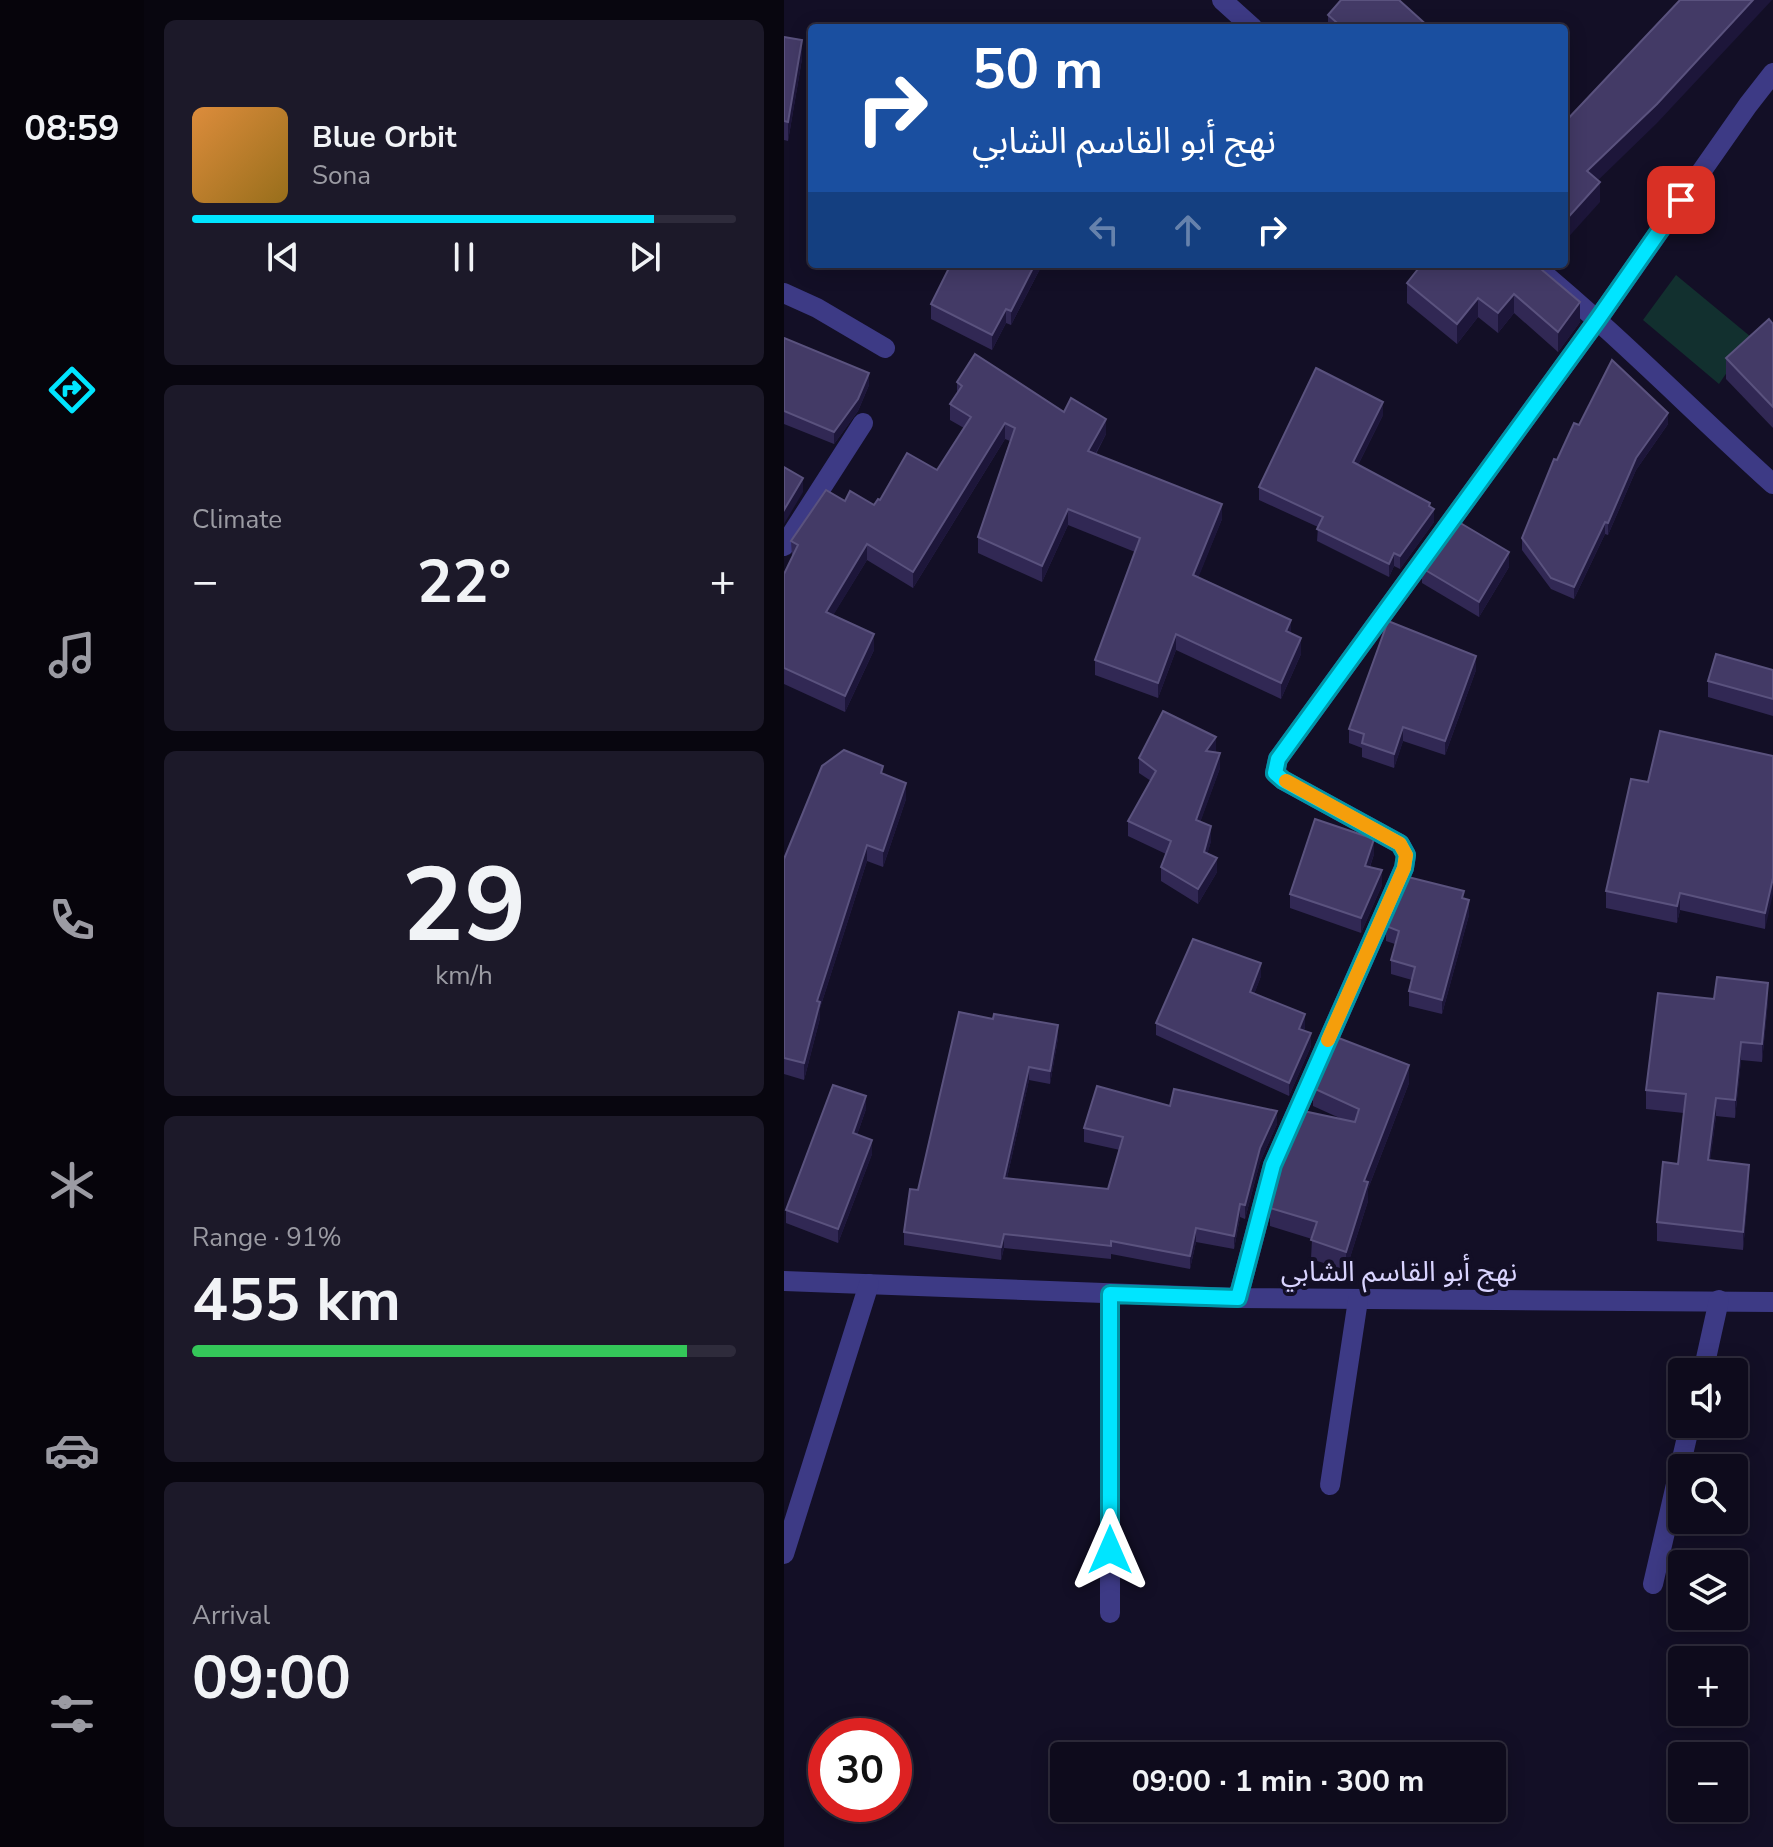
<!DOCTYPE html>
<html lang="en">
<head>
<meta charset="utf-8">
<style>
  :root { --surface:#0e0b1c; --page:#1c1929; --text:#f1f3f6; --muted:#9b9ba3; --line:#2e2b3b; --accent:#00e5ff }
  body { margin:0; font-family:"Nunito Sans","Noto Sans Arabic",sans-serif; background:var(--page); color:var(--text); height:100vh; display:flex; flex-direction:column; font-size:30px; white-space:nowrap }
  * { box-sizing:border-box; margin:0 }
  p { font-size:26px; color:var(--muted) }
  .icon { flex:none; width:44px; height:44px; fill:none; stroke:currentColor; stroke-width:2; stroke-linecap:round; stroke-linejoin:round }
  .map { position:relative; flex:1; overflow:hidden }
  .panel { display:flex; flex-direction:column; gap:20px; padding:20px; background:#08060f; width:640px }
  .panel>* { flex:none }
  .hud { position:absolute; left:24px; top:24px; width:760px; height:244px; border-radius:8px; box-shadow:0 4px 20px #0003,0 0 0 2px var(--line); background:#1a4fa0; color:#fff; overflow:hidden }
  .fabs { position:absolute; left:884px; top:1358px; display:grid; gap:16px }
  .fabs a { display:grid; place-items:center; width:80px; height:80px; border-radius:8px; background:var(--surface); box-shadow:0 4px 20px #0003,0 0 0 2px var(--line); font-size:40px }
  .speed { position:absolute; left:24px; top:1718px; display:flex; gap:16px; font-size:40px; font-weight:700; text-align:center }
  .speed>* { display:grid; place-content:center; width:104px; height:104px; border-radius:50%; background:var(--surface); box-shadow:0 4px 20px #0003,0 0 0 2px var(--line); line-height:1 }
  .speed .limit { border:12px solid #d22; background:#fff; color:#111 }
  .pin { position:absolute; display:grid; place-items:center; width:68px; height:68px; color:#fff; margin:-34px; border-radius:16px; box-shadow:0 4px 12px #0006 }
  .me { position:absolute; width:88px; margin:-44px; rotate:0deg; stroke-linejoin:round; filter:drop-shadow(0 0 6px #0008) }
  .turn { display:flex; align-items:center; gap:28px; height:168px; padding:0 32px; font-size:36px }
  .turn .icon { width:104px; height:104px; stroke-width:2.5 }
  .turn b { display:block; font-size:56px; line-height:68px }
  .lanes { display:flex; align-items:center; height:76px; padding:0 32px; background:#0003; justify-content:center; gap:40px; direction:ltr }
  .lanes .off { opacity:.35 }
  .big { font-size:60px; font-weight:700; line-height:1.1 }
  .panel .widget { flex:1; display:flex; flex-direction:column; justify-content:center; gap:12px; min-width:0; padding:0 28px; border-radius:12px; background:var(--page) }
  .panel .dial { align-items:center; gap:0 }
  .dial b { font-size:104px; line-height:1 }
  .song { display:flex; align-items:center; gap:24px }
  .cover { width:96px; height:96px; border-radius:12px; background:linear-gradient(135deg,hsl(30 70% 55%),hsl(40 70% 35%)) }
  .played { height:8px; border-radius:4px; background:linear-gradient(90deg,var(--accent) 85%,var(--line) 85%) }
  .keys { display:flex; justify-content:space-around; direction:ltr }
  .heat { display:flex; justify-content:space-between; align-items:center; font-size:44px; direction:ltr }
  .charge { height:12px; border-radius:6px; background:linear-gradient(90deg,#34c759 91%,var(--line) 0) }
  .trip { position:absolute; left:266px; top:1742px; width:456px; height:80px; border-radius:8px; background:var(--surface); box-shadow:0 4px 20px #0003,0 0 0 2px var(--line); font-weight:700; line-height:80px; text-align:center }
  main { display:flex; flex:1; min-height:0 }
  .tabs { display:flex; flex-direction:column; width:144px; justify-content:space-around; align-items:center; background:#06040b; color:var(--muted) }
  .tabs .icon { width:56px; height:56px }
  .tabs .on { color:var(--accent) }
  .tabs b { font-size:36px; color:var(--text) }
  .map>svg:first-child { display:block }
  .green { fill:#12302f }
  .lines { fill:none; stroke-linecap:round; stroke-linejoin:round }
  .minor { stroke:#3d3a85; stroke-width:20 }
  .wall { fill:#312854 }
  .shaded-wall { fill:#1d163a }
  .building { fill:#433a66; stroke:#5a527e; stroke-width:2 }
  .route-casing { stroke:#0095a6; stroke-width:20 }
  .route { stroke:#00e5ff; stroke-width:14 }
  .slow { stroke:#f59e0b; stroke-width:14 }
  .labels { text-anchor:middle; stroke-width:8; stroke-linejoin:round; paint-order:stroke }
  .street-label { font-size:28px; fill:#d9d4ff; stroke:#130f26 }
</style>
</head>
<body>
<main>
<nav class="tabs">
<b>08:59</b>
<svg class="icon on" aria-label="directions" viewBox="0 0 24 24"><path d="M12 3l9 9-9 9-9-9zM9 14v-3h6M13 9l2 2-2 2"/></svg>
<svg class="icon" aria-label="music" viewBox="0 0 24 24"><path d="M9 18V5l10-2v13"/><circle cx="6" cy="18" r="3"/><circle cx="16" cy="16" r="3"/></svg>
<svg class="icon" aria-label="phone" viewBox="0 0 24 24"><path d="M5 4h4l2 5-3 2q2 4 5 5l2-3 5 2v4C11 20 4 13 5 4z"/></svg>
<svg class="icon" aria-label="climate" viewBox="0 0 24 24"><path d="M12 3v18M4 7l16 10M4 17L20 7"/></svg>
<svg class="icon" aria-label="car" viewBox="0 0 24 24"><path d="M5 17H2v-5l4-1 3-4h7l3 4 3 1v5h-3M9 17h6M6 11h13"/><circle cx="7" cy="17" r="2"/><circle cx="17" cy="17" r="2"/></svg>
<svg class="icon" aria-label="filters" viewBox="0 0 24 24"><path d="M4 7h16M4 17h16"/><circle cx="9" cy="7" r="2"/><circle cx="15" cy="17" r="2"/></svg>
</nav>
<section class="panel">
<div class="widget">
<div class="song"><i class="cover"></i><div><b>Blue Orbit</b><p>Sona</p></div></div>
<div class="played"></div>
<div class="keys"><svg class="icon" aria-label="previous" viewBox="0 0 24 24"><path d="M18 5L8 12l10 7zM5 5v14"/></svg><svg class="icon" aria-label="pause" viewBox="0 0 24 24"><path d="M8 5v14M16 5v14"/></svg><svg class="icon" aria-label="next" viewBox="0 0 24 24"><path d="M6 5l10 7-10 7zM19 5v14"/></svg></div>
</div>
<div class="widget"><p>Climate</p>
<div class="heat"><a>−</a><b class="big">22°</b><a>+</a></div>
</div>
<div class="widget dial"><b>29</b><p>km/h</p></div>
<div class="widget"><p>Range · 91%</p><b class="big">455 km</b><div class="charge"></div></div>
<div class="widget"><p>Arrival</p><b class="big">09:00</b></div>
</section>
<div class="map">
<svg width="989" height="1847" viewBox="0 0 989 1847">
  <rect width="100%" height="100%" fill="#130f26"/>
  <!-- green -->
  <polygon class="green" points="892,275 967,337 935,384 859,320"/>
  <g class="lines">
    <!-- minor -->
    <g class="minor">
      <polyline points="438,0 469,28"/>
      <path d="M 748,264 C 832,333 908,411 989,484"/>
      <polyline points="0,293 33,308 101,348"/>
      <polyline points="0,546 79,423"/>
      <polyline points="0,1281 454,1298 989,1302"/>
      <polyline points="454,1298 489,1165 620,868 622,855 616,844 499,780 491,773 494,759 814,319 964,105 989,73"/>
      <polyline points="919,1372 935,1300"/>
      <polyline points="546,1485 574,1300"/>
      <polyline points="0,1554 85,1284"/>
      <polyline points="869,1584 906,1424"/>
      <polyline points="326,1613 326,1294"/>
    </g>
  </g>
  <!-- wall -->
  <g class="wall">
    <polygon points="544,15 646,28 544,28"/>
    <polygon points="0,37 18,59 4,141 0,140"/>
    <polygon points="257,264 257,267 227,325 222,323 208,350 147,319 147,304"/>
    <polygon points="751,264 796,322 774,352 730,313 714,333 694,317 673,344 623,303 623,283"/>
    <polygon points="989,324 989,428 942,379 942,358"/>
    <polygon points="0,338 85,385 74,411 50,444 0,424"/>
    <polygon points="173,382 280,412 322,434 312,454 438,519 414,577 507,633 517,654 497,699 392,650 374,698 311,675 311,660 351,552 284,525 258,582 194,553 194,537 226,441 221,439 129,588 83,560 49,615 90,650 61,712 0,684 0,574 8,557 7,541 61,501 90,505 96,500 153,470 180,428 166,420 166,404 173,394"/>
    <polygon points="599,415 574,465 646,507 650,522 616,569 610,566 605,577 533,541 534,527 475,500 475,487"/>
    <polygon points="884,424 852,470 824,535 821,534 790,599 767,589 738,550 738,538 773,460 795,425"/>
    <polygon points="725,567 695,617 638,583 638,568"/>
    <polygon points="692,670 661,755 619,741 610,768 578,757 578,748 565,743 565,729"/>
    <polygon points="989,670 989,716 924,697 924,681"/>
    <polygon points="432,752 436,768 416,822 427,841 423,854 433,872 414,904 377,881 377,867 382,854 344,836 344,821 367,781 355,773 355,758"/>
    <polygon points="989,756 981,929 896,910 893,923 822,908 822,891 864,782"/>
    <polygon points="99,774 122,799 99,867 83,861 36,1008 36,1018 20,1080 0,1074 0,859"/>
    <polygon points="590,854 586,867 598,885 577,933 506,908 506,894"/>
    <polygon points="680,899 685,915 658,1014 625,1006 625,991 628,980 607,974 607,960 611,944 602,941 602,926"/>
    <polygon points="477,976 470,994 521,1027 520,1030 527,1046 505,1096 372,1035 372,1023"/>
    <polygon points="984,1001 978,1062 957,1060 951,1118 932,1116 926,1160 965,1183 959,1250 873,1241 873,1222 894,1164 900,1113 862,1109 862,1090"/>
    <polygon points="209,1019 274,1038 266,1084 245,1080 223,1178 324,1189 336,1150 300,1142 300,1128 386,1106 493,1124 476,1162 461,1219 456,1217 450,1249 412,1242 406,1269 327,1254 327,1259 220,1248 217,1260 120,1245 120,1232 134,1190"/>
    <polygon points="625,1083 584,1189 584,1201 562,1270 527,1259 528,1239 486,1226 486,1208 560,1120 529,1106 529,1088"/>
    <polygon points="82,1109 73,1135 88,1154 54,1243 2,1223 2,1210"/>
  </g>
  <!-- shaded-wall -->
  <g class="shaded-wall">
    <polygon points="969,0 988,0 873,123 803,191 803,171"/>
    <polygon points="18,40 18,59 4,141 4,122"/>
    <polygon points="816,182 816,202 780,242 780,222"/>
    <polygon points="251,264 257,264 257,267 227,325 227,311"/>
    <polygon points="730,294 730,313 714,333 714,313"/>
    <polygon points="694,298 694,317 673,344 673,324"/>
    <polygon points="796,302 796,322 774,352 774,332"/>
    <polygon points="222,309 222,323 208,350 208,335"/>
    <polygon points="85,373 85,385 74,411 50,444 50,432"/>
    <polygon points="599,402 599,415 569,475 569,462"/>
    <polygon points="884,413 884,424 852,470 824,535 824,523 852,458"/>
    <polygon points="322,419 322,434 304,467 304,451"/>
    <polygon points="221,423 221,439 129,588 129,572"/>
    <polygon points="19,478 19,492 0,524 0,510"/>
    <polygon points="646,503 646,515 650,509 650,522 616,569 616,556"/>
    <polygon points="438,504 438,519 409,591 409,575"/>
    <polygon points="284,509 284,525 258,582 258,566"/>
    <polygon points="821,522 821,534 790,599 790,587"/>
    <polygon points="83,544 83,560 42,627 42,612"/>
    <polygon points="725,552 725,567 695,617 695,602"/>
    <polygon points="610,553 610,566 605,577 605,564"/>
    <polygon points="507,620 507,636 502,631"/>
    <polygon points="90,634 90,650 61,712 61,696"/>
    <polygon points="392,634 392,650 374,698 374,683"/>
    <polygon points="517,638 517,654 497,699 497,683"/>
    <polygon points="692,656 692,670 661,755 661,741"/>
    <polygon points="619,727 619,741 610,768 610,754"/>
    <polygon points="432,737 432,752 422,765 422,751"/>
    <polygon points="436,753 436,768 412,834 412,820"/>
    <polygon points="122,783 122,799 99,867 99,851"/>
    <polygon points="427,826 427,841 420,867 420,852"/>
    <polygon points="590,839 590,854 581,880 581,866"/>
    <polygon points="83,845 83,861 36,1008 36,1018 20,1080 20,1063 33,1001"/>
    <polygon points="433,858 433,872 414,904 414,889"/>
    <polygon points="598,870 598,885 577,933 577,918"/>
    <polygon points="989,878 989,894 981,929 981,913"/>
    <polygon points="896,893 896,910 893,923 893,906"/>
    <polygon points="685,900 685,915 658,1014 658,1000"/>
    <polygon points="477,963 477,976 466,1005 466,992"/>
    <polygon points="984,983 984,1001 978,1062 978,1044"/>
    <polygon points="521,1014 521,1027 515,1042 515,1029"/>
    <polygon points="274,1025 274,1038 266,1084 266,1071"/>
    <polygon points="527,1033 527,1046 505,1096 505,1083"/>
    <polygon points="957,1042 957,1060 951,1118 951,1100"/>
    <polygon points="625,1065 625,1083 584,1189 584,1201 562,1270 562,1252 580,1181"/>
    <polygon points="245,1067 245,1080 220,1191 220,1178"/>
    <polygon points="82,1096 82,1109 69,1146 69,1133"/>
    <polygon points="932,1098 932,1116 924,1179 924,1160"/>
    <polygon points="493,1111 493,1124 476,1162 461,1219 461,1205 476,1148"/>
    <polygon points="88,1140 88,1154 54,1243 54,1229"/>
    <polygon points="965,1165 965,1183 959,1250 959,1232"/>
    <polygon points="456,1204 456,1217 450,1249 450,1236"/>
    <polygon points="412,1228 412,1242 406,1269 406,1256"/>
    <polygon points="220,1234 220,1248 217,1260 217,1247"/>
  </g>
  <!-- building -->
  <g class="building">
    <polygon points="557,0 615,0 646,28 559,28 544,15"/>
    <polygon points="896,0 969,0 873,104 803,171 816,182 780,222 780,123"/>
    <polygon points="0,37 18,40 4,122 0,121"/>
    <polygon points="167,264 251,264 227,311 222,309 208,335 147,304"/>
    <polygon points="638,264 751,264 796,302 774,332 730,294 714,313 694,298 673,324 623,283"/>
    <polygon points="985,319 989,324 989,407 942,358"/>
    <polygon points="0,338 85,373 74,399 50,432 0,411"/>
    <polygon points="191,354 280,412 287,398 322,419 304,451 438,504 409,575 507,620 502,631 517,638 497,683 392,634 374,683 311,660 356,538 284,509 258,566 194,537 231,428 221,423 129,572 83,544 42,612 90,634 61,696 0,668 0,574 14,545 7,541 42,490 61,501 66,491 90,505 94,499 96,500 123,453 153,470 187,417 166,404 178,386 173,382"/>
    <polygon points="828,360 884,413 852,458 824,523 821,522 790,587 767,578 738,538 770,459 773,460 790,423 795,425"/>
    <polygon points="532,368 599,402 569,462 646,503 645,506 650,509 616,556 610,553 605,564 533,529 539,517 475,487"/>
    <polygon points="0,467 19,478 0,510"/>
    <polygon points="673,521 725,552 695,602 638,568"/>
    <polygon points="604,621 692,656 661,741 619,727 610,754 578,743 580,734 565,729"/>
    <polygon points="932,654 989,670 989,699 924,681"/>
    <polygon points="379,711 432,737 422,751 436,753 412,820 427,826 420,852 433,858 414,889 377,867 387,841 344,821 372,771 355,758"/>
    <polygon points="876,731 989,756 989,878 981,913 896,893 893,906 822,891 847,779 864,782"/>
    <polygon points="60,750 99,766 97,773 122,783 99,851 83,845 33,1001 36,1002 20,1063 0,1058 0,859 38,766"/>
    <polygon points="531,819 590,839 581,866 598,870 577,918 506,894"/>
    <polygon points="624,877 680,891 678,898 685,900 658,1000 625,991 631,967 607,960 615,931 602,926"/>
    <polygon points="409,939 477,963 466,992 521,1014 515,1029 527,1033 505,1083 372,1023"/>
    <polygon points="933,977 984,983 978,1044 957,1042 951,1100 932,1098 924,1160 965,1165 959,1232 873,1222 879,1162 894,1164 902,1094 862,1090 874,993 930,999"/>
    <polygon points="175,1012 209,1019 210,1014 274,1025 266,1071 245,1067 220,1178 324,1189 339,1137 300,1128 313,1086 386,1106 390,1089 493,1111 476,1148 461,1205 456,1204 450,1236 412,1228 406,1256 327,1241 327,1246 220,1234 217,1247 120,1232 126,1189 134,1190"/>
    <polygon points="552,1037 625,1065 580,1181 584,1182 562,1252 527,1240 533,1222 486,1208 501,1151 519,1111 571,1122 575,1109 529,1088"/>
    <polygon points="49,1085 82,1096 69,1133 88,1140 54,1229 2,1210"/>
  </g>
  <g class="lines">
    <!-- route casing -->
    <g class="route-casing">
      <polyline id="route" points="326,1550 326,1294 454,1298 489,1165 620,868 622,855 616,844 499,780 491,773 494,759 814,319 897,200"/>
    </g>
    <!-- route -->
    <use href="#route" class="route"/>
    <!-- slow -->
    <polyline class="slow" points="502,781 616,844 622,855 620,868 544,1040"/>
  </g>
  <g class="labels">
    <!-- street labels -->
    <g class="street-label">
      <text x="615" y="1281">نهج أبو القاسم الشابي</text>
    </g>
  </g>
</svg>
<div class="fabs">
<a><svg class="icon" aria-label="sound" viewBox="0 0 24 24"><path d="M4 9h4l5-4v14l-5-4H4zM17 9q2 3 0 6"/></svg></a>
<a><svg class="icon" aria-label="search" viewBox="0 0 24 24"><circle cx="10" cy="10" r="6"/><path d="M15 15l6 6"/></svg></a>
<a><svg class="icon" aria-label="layers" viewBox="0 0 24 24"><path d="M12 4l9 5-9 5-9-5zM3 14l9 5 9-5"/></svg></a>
<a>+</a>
<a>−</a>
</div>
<div class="speed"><div class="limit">30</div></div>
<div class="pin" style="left:897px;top:200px;background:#d93025"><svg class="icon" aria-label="arrive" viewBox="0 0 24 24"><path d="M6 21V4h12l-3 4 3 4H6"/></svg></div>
<svg class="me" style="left:326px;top:1550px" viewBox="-20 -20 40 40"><path d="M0-17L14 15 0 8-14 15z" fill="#00e5ff" stroke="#fff" stroke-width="4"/></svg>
<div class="trip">09:00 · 1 min · 300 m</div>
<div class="hud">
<div class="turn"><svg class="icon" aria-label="right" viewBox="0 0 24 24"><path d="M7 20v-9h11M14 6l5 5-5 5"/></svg><div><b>50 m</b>نهج أبو القاسم الشابي</div></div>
<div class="lanes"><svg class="icon off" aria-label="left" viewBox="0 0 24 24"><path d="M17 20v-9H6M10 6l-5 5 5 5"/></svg><svg class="icon off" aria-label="ahead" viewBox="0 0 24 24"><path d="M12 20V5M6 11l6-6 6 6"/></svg><svg class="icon" aria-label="right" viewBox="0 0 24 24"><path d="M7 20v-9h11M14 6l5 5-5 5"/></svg></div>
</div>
</div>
</main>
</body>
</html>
